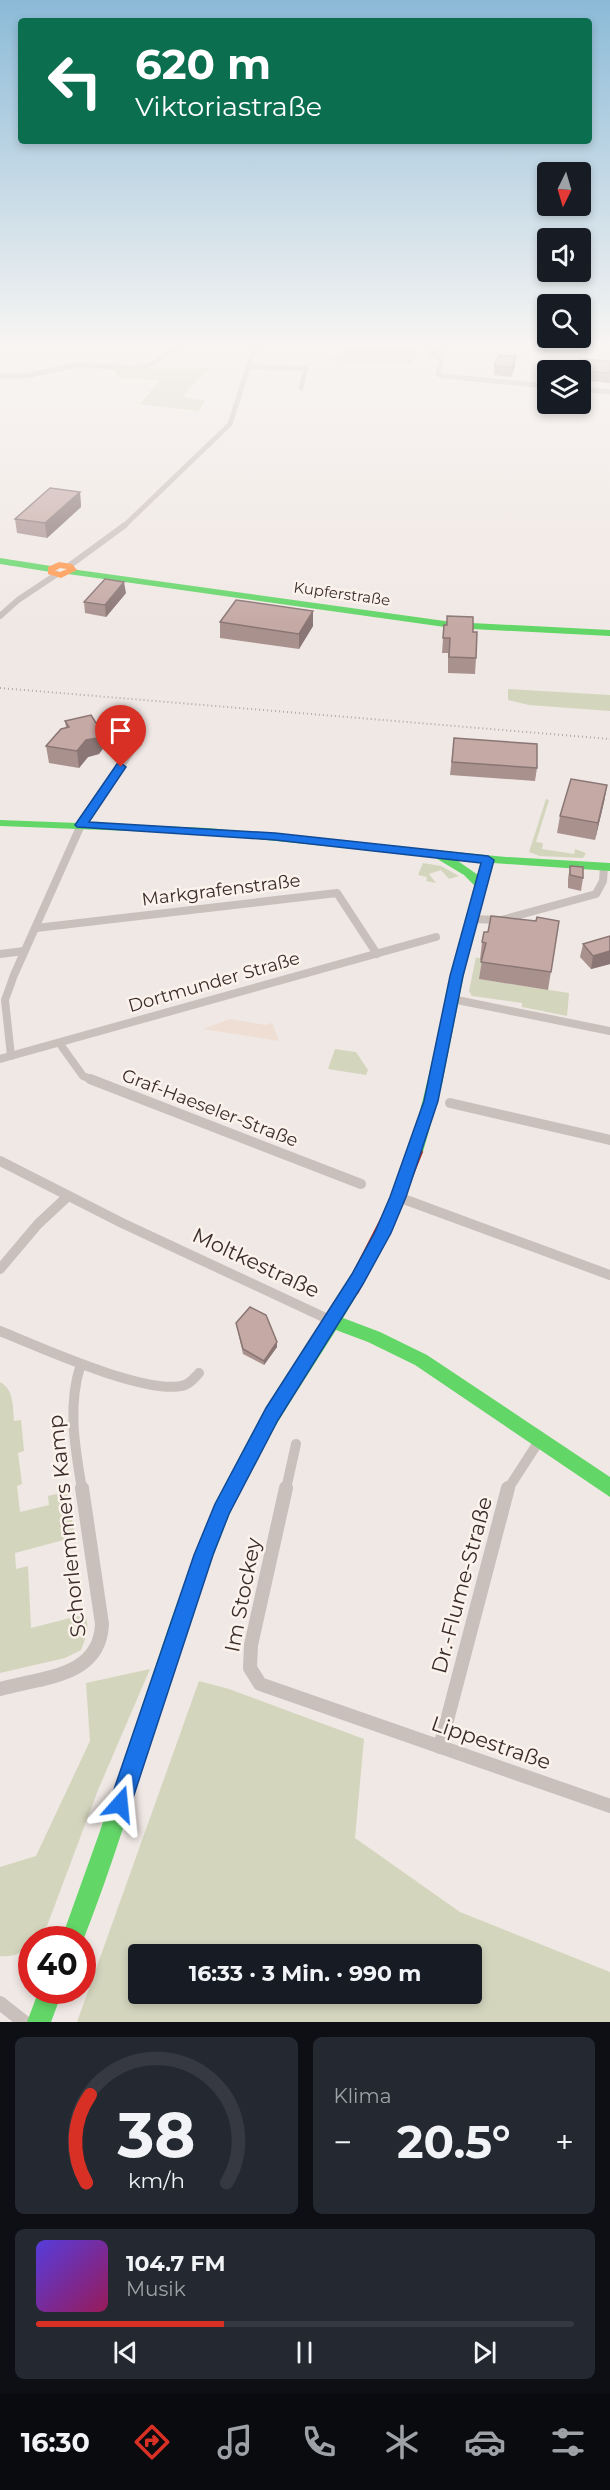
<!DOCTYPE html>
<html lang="de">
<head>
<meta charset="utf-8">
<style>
  :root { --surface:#171b24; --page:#242831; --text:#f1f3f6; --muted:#9ea1a6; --line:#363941; --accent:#d93025 }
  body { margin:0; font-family:Montserrat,sans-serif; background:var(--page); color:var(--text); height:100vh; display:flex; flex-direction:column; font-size:22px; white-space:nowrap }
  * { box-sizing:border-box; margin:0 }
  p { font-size:20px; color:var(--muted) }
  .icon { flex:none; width:33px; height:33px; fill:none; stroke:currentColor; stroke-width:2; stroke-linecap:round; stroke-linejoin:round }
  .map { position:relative; height:2022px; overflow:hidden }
  .details { display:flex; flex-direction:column; gap:15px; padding:15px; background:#0d0f14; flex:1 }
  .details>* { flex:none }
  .banner { position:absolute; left:18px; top:18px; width:574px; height:126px; border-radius:6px; box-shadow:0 3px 9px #0003; background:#0b6e4f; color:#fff; overflow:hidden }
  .needle { width:39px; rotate:185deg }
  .fabs { position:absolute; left:537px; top:162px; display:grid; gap:12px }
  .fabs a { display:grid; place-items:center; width:54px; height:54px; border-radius:6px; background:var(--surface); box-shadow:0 3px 9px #0003; font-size:30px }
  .speed { position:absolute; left:18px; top:1926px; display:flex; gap:12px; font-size:30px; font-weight:700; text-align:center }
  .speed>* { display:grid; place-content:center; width:78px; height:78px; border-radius:50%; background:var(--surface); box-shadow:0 3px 9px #0003; line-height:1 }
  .speed .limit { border:9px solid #d22; background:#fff; color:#111 }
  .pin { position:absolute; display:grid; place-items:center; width:51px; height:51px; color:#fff; margin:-62px -26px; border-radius:50% 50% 50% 0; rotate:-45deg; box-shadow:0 0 6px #0007 }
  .pin .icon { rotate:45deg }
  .me { position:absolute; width:66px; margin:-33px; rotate:18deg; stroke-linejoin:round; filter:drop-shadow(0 0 4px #0008) }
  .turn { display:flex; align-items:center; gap:21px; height:126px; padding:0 18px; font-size:27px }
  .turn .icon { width:78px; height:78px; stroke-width:2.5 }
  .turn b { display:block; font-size:42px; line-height:51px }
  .big { font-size:45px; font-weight:700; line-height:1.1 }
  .details .card { flex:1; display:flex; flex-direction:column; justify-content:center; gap:9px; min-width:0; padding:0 21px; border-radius:9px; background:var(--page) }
  .details .dial { align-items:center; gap:0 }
  .dial svg { height:156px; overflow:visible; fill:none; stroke:var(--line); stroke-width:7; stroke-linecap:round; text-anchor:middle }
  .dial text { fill:var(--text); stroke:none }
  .song { display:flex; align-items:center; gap:18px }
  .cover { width:72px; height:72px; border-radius:9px; background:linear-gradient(135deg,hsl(250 70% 55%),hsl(330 70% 35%)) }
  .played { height:6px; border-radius:3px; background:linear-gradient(90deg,var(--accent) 35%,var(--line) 35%) }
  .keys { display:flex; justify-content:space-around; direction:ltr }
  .heat { display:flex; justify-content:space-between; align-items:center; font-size:33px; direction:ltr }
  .details .tiles { flex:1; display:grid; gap:15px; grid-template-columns:1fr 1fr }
  .card:last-child { grid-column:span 2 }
  .trip { position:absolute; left:128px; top:1944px; width:354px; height:60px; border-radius:6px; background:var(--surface); box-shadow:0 3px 9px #0003; font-weight:700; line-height:60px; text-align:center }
  .dock { display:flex; height:96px; justify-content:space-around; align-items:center; background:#090b0e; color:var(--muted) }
  .dock .icon { width:42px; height:42px }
  .dock .active { color:var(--accent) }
  .dock b { font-size:27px; color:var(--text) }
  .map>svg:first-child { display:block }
  .green { fill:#d4d5bd; fill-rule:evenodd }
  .plaza { fill:#eeded3 }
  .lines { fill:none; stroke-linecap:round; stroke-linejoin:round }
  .street-far4 { stroke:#c9c0bc; stroke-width:5 }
  .street-far3 { stroke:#c9c0bc; stroke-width:6 }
  .street-far2 { stroke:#c9c0bc; stroke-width:8 }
  .street-far1 { stroke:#c9c0bc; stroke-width:10 }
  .street { stroke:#c9c0bc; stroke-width:14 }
  .fast { fill:#63d668; fill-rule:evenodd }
  .slow { fill:#ff974d; fill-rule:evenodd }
  .jam { fill:#b3261e; fill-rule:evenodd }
  .rail { stroke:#b1a9a6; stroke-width:2; stroke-dasharray:1 3; stroke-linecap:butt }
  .wall { fill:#a9918e }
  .shaded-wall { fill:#8a7674 }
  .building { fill:#c5a9a5; stroke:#8a7674; stroke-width:1.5 }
  .route { fill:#1a73e8; stroke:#114b97; stroke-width:1.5 }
  .labels { text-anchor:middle; stroke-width:5; stroke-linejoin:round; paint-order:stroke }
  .far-street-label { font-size:15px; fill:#3b2c2a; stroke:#fbf2ec }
  .street-label { font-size:18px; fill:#3b2c2a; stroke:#fbf2ec }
  .near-street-label { font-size:21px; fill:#3b2c2a; stroke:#fbf2ec }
</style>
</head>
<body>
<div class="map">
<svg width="610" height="2022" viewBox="0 0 610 2022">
  <rect width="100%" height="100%" fill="#f0e8e4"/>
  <!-- green -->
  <g class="green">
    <polygon points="355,342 415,342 423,344 417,347 413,364 325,361"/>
    <polygon points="114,368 209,368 182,397 205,401 198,411 140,404 160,380 119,378"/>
    <polygon points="508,689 610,695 610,711 529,705 508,700"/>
    <polygon points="546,799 549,800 536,842 543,843 542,849 574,854 575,849 586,853 583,858 540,856 529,852"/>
    <polygon points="423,863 441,866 459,876 449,879 441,870 429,874 436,883 426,881 427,877 418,875"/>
    <polygon points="476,957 484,960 480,979 569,993 567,1016 522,1007 522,1003 472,996 469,991"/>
    <polygon points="335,1049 356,1052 368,1070 366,1075 328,1069"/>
    <path d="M 0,1382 C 14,1389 13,1408 14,1421 L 21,1420 L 24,1451 L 18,1453 L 22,1484 L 17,1486 L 20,1512 L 49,1505 L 48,1496 L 68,1491 L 74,1533 L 67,1536 L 67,1539 L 15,1553 L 16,1569 L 28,1566 L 31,1628 L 86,1614 L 88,1631 L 81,1650 L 65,1658 L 0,1673 Z"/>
    <path d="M 150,1669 L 98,1790 L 47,1926 L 36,1939 L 32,1940 L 31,1944 C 21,1954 14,1957 0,1956 L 0,1867 L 36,1856 L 90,1741 L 86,1683 Z"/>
    <path d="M 199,1681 L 229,1689 L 364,1739 L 355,1838 L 460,1912 L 610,1972 L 610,2022 L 77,2022 ZM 138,1954 L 471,1954 L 471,1994 L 138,1994 Z"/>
  </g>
  <!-- plaza -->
  <polygon class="plaza" points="230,1019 265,1025 272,1023 279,1041 203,1029"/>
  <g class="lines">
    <!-- street-far4 -->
    <g class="street-far4">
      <polyline points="245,342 261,343"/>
      <polyline points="420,342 436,348 443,354 438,374 442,376 548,386"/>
      <polyline points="440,351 429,354 441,359"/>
      <polyline points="248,367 306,368 301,388"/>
      <polyline points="0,376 26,376 77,365 135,368 150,365 184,342"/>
      <polyline points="580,389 610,392"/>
      <polyline points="123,527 230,424 251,358 261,342"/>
    </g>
    <!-- street-far3 -->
    <g class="street-far3">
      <polyline points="69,566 125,525"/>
      <polyline points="0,616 18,600 57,574"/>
      <polyline points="121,767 137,744"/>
    </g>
    <!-- street-far2 -->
    <g class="street-far2">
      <polyline points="471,919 501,920 596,894 603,881 604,867"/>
      <polyline points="36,928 337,893 377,954"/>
      <polyline points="0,954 24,951"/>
      <polyline points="452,999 610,1031"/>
      <polyline points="60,1044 83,1076 94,1080"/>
      <polyline points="11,1056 5,1000 14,975 81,825 122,765"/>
      <polyline points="0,1059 436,937"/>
    </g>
    <!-- street-far1 -->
    <g class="street-far1">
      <polyline points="90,1079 361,1184"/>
      <polyline points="450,1103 610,1140"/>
      <polyline points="0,1161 122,1223 332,1321"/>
      <polyline points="398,1197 610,1275"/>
      <polyline points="0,1269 38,1224 67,1197"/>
      <path d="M 0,1331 C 37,1346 149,1397 185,1385 C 191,1383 195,1377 199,1373"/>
      <path d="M 81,1364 C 67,1405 75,1448 82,1489"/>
      <polyline points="286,1489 296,1444"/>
      <polyline points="508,1489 539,1441"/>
    </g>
    <!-- street -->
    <g class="street">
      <polyline points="286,1488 251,1645 250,1668 260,1684 610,1806"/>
      <path d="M 0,1689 C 41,1677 100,1678 102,1624 L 82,1488"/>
      <polyline points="440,1747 508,1488"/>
      <polyline points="0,2003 24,2022"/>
    </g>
    <!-- fast -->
    <g class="fast">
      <polygon points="0,558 51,566 55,569 51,572 0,564"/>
      <polygon points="71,569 452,622 610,630 610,636 452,628 68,574 67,572"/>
      <path d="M 0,820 L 208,828 L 506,857 L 610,863 L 610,871 L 493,863 L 469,949 L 442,1084 L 423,1152 L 421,1156 L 411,1156 L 409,1152 C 434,1064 449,974 475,886 L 464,875 L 434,857 L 208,834 L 0,826 ZM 455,859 L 481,862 L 478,875 Z"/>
      <path d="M 352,1282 L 358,1284 L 360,1289 L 343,1318 L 380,1332 L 427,1355 L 610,1477 L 610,1497 L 415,1365 L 368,1342 L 336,1330 C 298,1391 255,1452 228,1518 C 171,1657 137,1804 82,1943 L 82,1940 L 61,1940 L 99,1834 L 171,1620 L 213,1508 L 251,1435 L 346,1284 Z"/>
      <polygon points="39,1990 63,1990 51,2022 27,2022"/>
    </g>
    <!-- slow -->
    <path class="slow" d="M 59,562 L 72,564 L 77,570 L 61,578 L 48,574 L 48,567 ZM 60,568 L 67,569 L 60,572 L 55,571 Z"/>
    <!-- jam -->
    <polygon class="jam" points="416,1146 421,1148 423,1152 398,1215 358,1294 352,1296 346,1294 344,1289 382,1215 409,1152 411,1148"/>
    <!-- rail -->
    <polyline class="rail" points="0,688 610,739"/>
  </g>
  <!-- wall -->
  <g class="wall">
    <polygon points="610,361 610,383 580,380 580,370"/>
    <polygon points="494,366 515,366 511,377 494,375"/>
    <polygon points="80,492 81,507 47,538 17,533 15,519"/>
    <polygon points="126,593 106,617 85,613 84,602"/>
    <polygon points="313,611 313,626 299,649 220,638 220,622"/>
    <polygon points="444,625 473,632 476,658 475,674 448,673 448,653 442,653"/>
    <polygon points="65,721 96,723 105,726 107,743 99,754 88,757 79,768 49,763 46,746 66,728"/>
    <polygon points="454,738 537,768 535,781 450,775"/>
    <polygon points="607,785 604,802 595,840 557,833 560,816"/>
    <polygon points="570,866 583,878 581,891 568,888 568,879"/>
    <polygon points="536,921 559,921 548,990 479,979 482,960 480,960 482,942 488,932"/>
    <polygon points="610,936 610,964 591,969 580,957 583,944"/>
    <polygon points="236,1323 277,1342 277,1347 264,1365 243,1354"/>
  </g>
  <!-- shaded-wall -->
  <g class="shaded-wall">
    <polygon points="516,356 515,366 511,377 512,367"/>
    <polygon points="80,492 81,507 47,538 45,523"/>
    <polygon points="124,582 126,593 106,617 105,605"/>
    <polygon points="313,611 313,626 299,649 299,634"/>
    <polygon points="105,726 107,743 99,754 88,757 79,768 77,751 86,740"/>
    <polygon points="607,785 604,802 595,840 598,823"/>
    <polygon points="610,951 610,964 591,969 593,956"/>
    <polygon points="277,1342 277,1347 264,1365 264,1361"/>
  </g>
  <!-- building -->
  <g class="building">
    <polygon points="499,355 516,356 512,367 494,366"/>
    <polygon points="580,359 610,361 610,373 576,370"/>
    <polygon points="50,488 80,492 45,523 15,519"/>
    <polygon points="105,579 124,582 105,605 84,602"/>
    <polygon points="236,600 313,611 299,634 220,622"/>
    <polygon points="447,616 473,617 473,632 477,632 476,658 449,657 450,638 443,638 444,625 447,625"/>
    <polygon points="91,715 96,723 101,721 105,726 97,738 86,740 77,751 46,746 61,729 69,727 65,721"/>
    <polygon points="454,738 537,744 537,768 452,762"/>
    <polygon points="571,779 607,785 598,823 560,816"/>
    <polygon points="570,866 583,867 583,878 570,875"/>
    <polygon points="491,916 536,921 537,917 559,921 551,972 481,962 486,943 482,942 484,932 488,932"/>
    <polygon points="610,936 610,951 593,956 583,944"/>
    <polygon points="250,1307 266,1315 277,1342 264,1361 243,1349 236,1323"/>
  </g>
  <!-- sky -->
  <linearGradient id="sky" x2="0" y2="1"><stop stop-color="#8bbad7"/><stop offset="0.55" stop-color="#f8f5f3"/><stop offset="1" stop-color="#f8f5f3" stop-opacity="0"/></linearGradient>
  <rect width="610" height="625" fill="url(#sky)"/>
  <!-- route -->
  <polygon class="route" points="121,763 126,767 89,822 275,833 488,856 494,860 463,976 438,1101 406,1197 391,1233 363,1284 278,1420 229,1514 213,1555 131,1804 128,1812 120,1815 112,1812 109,1804 194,1555 215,1504 266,1408 352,1274 375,1232 390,1197 424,1101 450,976 481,863 275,840 77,827 75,825 117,764"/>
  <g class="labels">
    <!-- far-street labels -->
    <g class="far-street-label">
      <text transform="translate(342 594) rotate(8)" y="5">Kupferstraße</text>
    </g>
    <!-- street labels -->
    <g class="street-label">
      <text transform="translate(221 890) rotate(-7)" y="6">Markgrafenstraße</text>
      <text transform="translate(214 982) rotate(-16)" y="6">Dortmunder Straße</text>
      <text transform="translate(210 1108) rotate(21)" y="6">Graf-Haeseler-Straße</text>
    </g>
    <!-- near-street labels -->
    <g class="near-street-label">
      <text transform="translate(256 1263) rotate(25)" y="7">Moltkestraße</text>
      <text transform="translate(67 1526) rotate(-96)" y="7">Schorlemmers Kamp</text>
      <text transform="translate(462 1585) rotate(-75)" y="7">Dr.-Flume-Straße</text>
      <text transform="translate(243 1595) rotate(-79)" y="7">Im Stockey</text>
      <text transform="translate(491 1743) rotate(19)" y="7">Lippestraße</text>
    </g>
  </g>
</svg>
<div class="fabs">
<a><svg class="needle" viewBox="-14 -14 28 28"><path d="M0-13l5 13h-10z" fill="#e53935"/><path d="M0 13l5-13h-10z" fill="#9ea1a6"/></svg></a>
<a><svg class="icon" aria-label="sound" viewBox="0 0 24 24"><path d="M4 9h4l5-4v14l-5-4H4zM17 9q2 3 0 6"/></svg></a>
<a><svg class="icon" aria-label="search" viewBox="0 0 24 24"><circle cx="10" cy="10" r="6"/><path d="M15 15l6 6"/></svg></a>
<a><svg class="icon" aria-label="layers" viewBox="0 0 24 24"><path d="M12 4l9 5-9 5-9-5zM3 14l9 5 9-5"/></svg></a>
</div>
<div class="speed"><div class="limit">40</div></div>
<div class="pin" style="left:121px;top:767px;background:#d93025"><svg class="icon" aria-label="arrive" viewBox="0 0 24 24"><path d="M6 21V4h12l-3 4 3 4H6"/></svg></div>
<svg class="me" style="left:120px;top:1804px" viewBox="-20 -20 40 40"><path d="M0-17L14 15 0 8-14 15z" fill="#1a73e8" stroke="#fff" stroke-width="4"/></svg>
<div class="trip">16:33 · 3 Min. · 990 m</div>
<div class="banner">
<div class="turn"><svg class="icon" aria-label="left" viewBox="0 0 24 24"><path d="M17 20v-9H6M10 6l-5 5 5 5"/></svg><div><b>620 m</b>Viktoriastraße</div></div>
</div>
</div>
<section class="details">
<div class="tiles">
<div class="card dial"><svg viewBox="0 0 100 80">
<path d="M14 69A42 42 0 1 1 86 69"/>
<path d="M14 69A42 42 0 0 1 16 24" stroke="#d93025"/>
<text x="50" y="56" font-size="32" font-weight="700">38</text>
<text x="50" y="72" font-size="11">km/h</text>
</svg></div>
<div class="card"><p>Klima</p>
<div class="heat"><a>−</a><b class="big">20.5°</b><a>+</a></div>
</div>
<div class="card">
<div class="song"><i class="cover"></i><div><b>104.7 FM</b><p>Musik</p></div></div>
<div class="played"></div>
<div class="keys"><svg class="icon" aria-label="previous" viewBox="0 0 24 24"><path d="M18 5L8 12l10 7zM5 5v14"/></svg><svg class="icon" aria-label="pause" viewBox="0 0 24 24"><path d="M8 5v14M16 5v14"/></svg><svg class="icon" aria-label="next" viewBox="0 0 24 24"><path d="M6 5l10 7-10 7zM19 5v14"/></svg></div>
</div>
</div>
</section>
<nav class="dock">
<b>16:30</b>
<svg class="icon active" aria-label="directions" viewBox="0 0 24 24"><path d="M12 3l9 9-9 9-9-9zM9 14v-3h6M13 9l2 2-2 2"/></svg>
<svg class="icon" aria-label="music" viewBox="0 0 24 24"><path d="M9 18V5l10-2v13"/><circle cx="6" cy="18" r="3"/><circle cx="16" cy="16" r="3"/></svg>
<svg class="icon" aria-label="phone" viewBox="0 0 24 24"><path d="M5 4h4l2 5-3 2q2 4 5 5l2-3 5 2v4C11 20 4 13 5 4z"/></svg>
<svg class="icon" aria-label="climate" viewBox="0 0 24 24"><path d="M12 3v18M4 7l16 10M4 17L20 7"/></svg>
<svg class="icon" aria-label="car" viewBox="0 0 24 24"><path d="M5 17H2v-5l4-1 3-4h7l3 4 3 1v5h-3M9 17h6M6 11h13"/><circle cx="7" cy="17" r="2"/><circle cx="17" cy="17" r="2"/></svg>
<svg class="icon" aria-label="filters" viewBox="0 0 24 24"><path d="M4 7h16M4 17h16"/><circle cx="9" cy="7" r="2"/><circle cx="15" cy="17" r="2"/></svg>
</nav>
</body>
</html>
